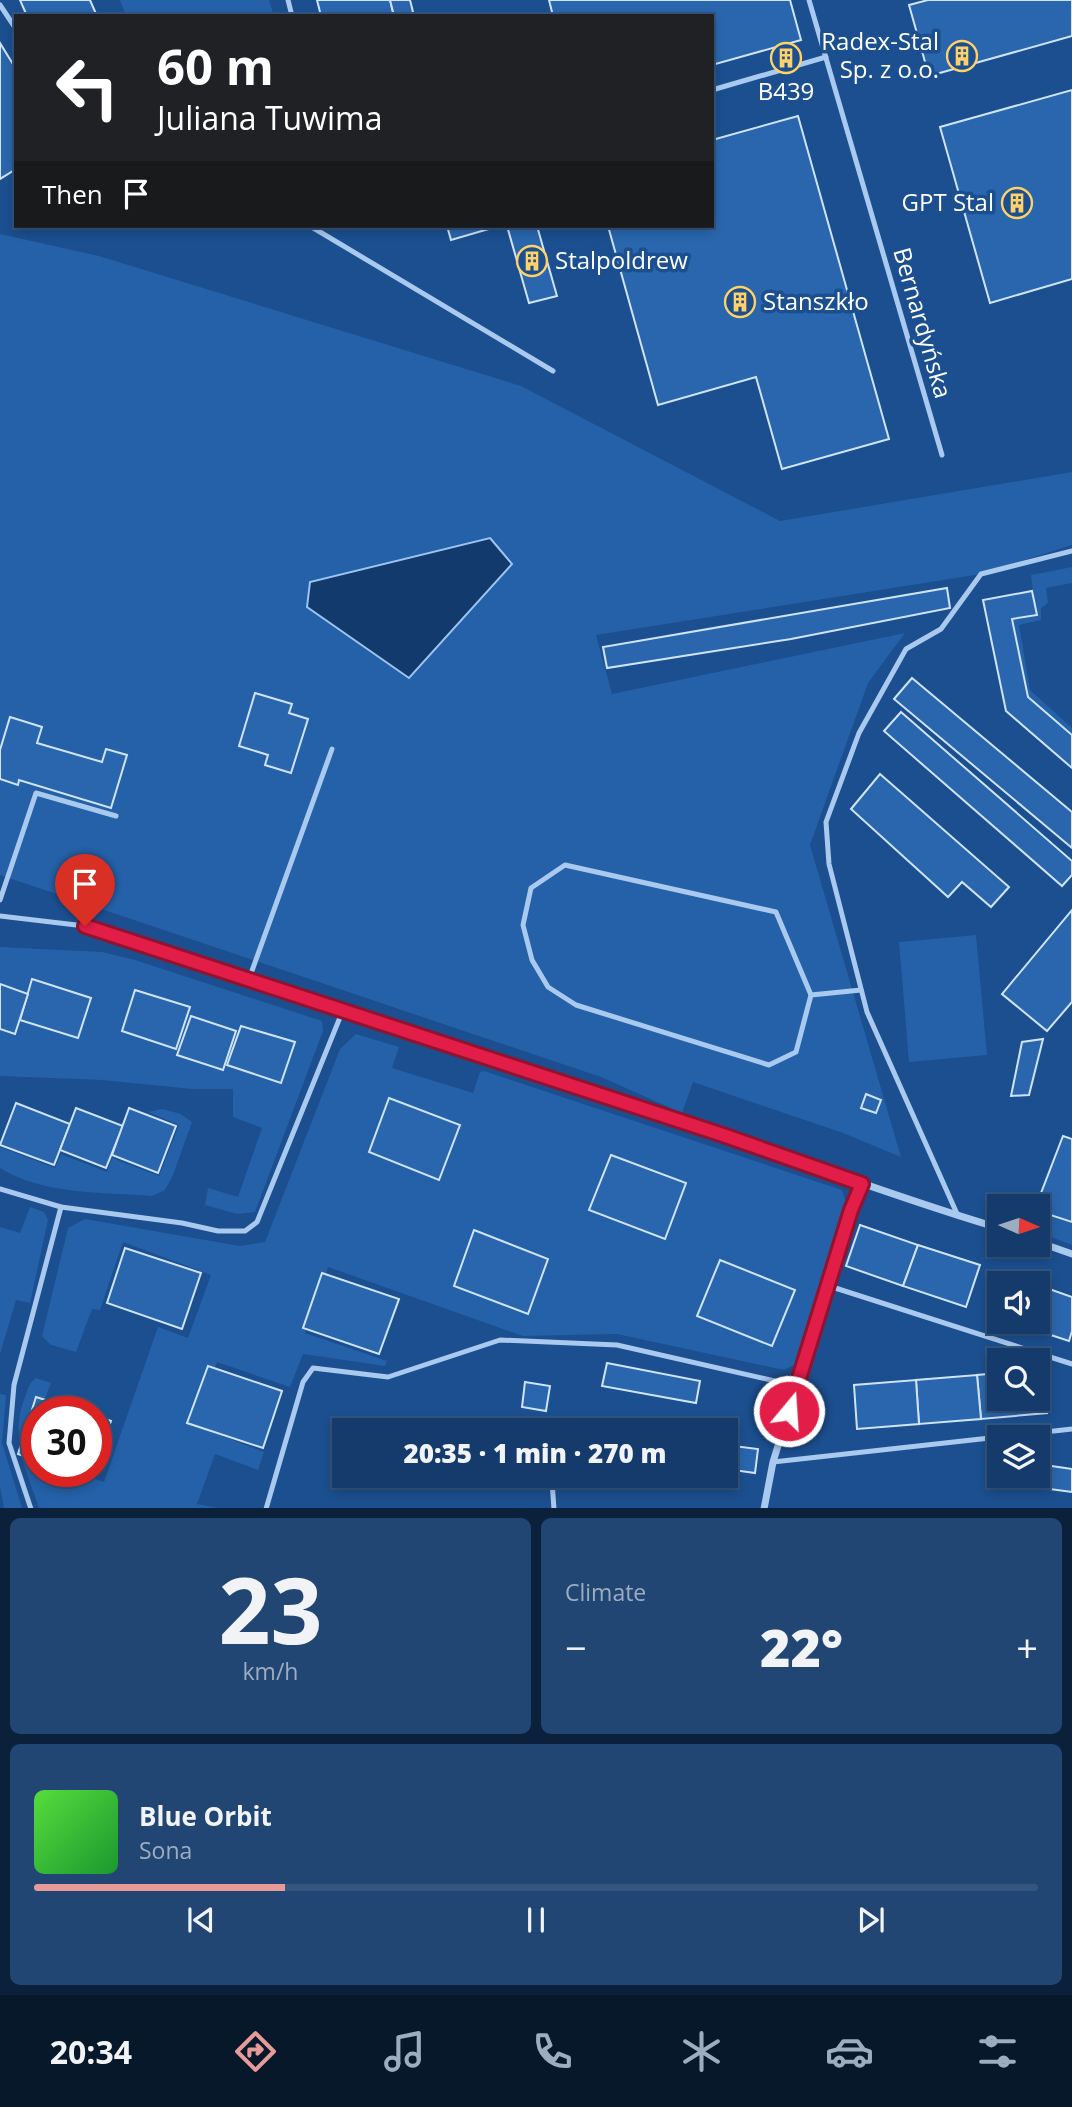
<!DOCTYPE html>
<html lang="en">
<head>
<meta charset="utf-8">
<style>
  :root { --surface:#143b6b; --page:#214673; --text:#f1f3f6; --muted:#9dadc1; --line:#33557e; --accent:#e69b98 }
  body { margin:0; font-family:"Open Sans",sans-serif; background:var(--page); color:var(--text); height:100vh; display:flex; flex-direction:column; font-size:26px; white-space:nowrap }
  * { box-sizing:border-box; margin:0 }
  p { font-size:23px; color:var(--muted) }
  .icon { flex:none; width:38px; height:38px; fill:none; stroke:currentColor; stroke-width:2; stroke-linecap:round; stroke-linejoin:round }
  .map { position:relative; height:1508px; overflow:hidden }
  .details { display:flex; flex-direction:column; gap:10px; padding:10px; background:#0b203b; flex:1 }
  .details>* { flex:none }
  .hud { position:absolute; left:14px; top:14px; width:700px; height:214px; border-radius:0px; box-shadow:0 4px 10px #0003,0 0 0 2px var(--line); background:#202124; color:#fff; overflow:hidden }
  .needle { width:46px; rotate:93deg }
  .fabs { position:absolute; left:987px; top:1194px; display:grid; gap:14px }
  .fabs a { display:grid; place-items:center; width:63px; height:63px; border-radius:0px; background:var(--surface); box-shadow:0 4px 10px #0003,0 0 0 2px var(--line); font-size:35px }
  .speed { position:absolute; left:21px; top:1396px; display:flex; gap:14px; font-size:35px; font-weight:700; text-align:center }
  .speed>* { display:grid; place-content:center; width:91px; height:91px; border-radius:50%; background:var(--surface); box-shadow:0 4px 10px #0003,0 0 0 2px var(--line); line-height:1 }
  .speed .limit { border:10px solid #d22; background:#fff; color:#111 }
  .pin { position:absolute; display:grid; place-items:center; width:60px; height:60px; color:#fff; margin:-72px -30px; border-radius:50% 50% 50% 0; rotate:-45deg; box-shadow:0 0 7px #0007 }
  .pin .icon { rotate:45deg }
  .me { position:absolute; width:77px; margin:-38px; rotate:18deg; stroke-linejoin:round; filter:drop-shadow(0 0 5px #0008) }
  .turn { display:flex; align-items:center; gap:24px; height:147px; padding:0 28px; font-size:32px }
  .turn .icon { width:91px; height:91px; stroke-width:2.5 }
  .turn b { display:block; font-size:49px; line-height:60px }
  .then { display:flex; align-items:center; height:66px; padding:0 28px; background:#0003; gap:14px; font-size:26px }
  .big { font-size:52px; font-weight:800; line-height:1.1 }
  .details .card { flex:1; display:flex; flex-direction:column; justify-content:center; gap:10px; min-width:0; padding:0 24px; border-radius:10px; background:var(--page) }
  .details .dial { align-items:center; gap:0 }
  .dial b { font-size:91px; line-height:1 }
  .song { display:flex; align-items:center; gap:21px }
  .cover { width:84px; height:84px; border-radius:10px; background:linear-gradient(135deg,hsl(110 70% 55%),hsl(130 70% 35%)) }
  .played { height:7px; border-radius:4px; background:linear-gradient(90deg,var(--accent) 25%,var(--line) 25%) }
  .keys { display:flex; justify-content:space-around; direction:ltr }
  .heat { display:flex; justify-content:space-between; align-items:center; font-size:38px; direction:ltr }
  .details .tiles { flex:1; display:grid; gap:10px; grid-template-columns:1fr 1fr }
  .card:last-child { grid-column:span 2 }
  .trip { position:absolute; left:332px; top:1418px; width:406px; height:70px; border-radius:0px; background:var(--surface); box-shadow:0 4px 10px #0003,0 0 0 2px var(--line); font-weight:800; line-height:70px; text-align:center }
  .tabs { display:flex; height:112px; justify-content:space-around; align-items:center; background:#08182b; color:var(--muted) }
  .tabs .icon { width:49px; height:49px }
  .tabs .active { color:var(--accent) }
  .tabs b { font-size:32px; color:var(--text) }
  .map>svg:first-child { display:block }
  .green { fill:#2461a8 }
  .water { fill:#123a6d; stroke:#9cc4f0; stroke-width:2 }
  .building { fill:#2a66ad; stroke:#cfe3fa; stroke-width:2 }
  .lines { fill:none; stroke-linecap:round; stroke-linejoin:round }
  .service { stroke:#a9c9ee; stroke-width:5 }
  .minor { stroke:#a9c9ee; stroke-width:7 }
  .route-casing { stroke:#92132f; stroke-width:18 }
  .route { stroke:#e11d48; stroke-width:12 }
  .labels { text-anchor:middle; stroke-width:7; stroke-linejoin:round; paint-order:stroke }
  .poi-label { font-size:24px; fill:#fff; stroke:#1b4f8f; text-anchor:end }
  .street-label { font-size:24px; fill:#fff; stroke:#1b4f8f }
</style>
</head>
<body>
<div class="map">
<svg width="1072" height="1509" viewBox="0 0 1072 1509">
  <rect width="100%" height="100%" fill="#1b4f8f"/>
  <!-- green -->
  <g class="green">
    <polygon points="120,0 269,0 274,16 126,16"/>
    <polygon points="0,234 99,256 521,386 780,521 1072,472 1072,545 981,574 596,635 612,694 905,633 868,683 810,845 901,1157 843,1133 693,1082 682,1113 601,1077 0,875"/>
    <polygon points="1072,567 1072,583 1046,588 1048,603 1041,608 1041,620 1019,625 1030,690 1072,728 1072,735 1028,697 1012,619 1036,615 1031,575"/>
    <polygon points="976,935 987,1055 909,1062 899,942"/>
    <polygon points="0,947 102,952 135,960 322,1021 323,1031 255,1212 237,1214 205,1205 208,1188 238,1197 262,1128 233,1117 233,1089 192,1089 102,1080 0,1076"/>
    <path d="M 356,1034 L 399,1047 L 392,1068 L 473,1093 L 480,1072 L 484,1071 L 842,1190 L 846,1203 L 794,1365 L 784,1370 L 617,1334 L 523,1336 L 328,1267 L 305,1333 L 387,1361 L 385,1366 L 303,1354 L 290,1387 L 217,1362 L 194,1425 L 264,1452 L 258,1470 L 215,1454 L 197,1504 L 218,1508 L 39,1508 C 26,1469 9,1438 25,1397 C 28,1389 29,1382 36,1378 L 51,1383 L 40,1412 L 37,1412 L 37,1472 L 75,1472 L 104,1482 L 158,1327 L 188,1338 L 211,1275 L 123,1242 L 100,1310 L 92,1309 L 76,1352 L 51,1345 L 42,1336 L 68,1228 L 85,1219 L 240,1246 L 265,1242 L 340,1049 Z"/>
    <path d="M 162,1109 L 181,1114 L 192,1122 L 173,1175 L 165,1190 L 152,1196 C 103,1192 43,1195 0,1168 L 0,1147 L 55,1168 L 61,1154 L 107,1172 L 112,1158 L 159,1176 L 179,1125 L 148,1112 Z"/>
    <polygon points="30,1207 44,1212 48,1220 30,1303 16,1300 0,1354 0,1227 20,1233"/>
    <polygon points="1038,1212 1072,1223 1072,1245 1038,1232"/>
    <polygon points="0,1394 6,1395 2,1443 22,1508 4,1508 0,1487"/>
  </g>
  <!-- water -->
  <polygon class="water" points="490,538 512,564 409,678 307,607 310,582"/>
  <!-- building -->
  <g class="building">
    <polygon points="20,0 90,0 97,16 27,16"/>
    <polygon points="317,0 390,0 394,16 321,16"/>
    <polygon points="390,0 410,0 414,16 394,16"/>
    <polygon points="549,0 790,0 801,40 712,65 712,16 553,16"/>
    <polygon points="928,0 1072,0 1072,36 929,76 909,5"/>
    <polygon points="0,43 16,69 16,169 0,179"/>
    <polygon points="795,50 798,60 777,67 774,57"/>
    <polygon points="1072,90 1072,279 990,303 940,127"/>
    <polygon points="798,116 889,439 782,469 756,377 658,405 608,226 712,226 712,140"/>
    <polygon points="447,226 499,226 451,240"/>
    <polygon points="507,226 537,226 557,296 529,303"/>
    <polygon points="947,588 950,608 791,639 607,668 603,647"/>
    <polygon points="1032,591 1037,615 1012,619 1028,697 1072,735 1072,768 1006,711 983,600"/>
    <polygon points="912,678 1072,812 1072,848 894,699"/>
    <polygon points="255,693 292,704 289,713 308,719 291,773 265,765 268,755 239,746"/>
    <polygon points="901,712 1072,861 1072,875 1062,886 884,731"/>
    <polygon points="10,717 42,727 37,743 102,762 106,749 127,755 111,808 19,780 18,785 0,779 0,750"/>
    <polygon points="880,774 1009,887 991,907 962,882 948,897 851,809"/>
    <polygon points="1072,910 1072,1002 1047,1031 1002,994"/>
    <polygon points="32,979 91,998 78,1038 20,1020"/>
    <polygon points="0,984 28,994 15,1034 0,1029"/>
    <polygon points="135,990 190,1007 176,1049 122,1031"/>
    <polygon points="191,1016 236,1031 223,1070 177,1055"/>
    <polygon points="241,1026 295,1042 281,1083 227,1065"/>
    <polygon points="1043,1039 1029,1095 1011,1096 1022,1042"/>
    <polygon points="866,1094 881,1100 876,1113 861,1108"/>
    <polygon points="389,1098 460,1125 439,1180 369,1152"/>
    <polygon points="16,1103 70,1124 54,1165 0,1145"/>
    <polygon points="76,1108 123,1126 106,1168 60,1150"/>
    <polygon points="129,1108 176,1126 158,1173 112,1155"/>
    <polygon points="1063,1136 1072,1139 1072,1222 1038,1211 1036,1206"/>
    <polygon points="611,1155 686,1183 665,1239 589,1210"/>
    <polygon points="860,1225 918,1245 903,1286 846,1266"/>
    <polygon points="474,1230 548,1259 528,1314 454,1286"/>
    <polygon points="918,1245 980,1265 966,1307 903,1286"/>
    <polygon points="125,1248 201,1273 182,1329 107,1303"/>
    <polygon points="720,1260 795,1290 772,1346 697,1316"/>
    <polygon points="322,1273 399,1299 379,1354 303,1328"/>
    <polygon points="1038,1285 1072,1297 1072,1331 1069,1341 1008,1321 1038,1321"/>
    <polygon points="607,1363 700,1381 696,1403 602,1386"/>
    <polygon points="208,1366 282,1391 263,1448 187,1423"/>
    <polygon points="1038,1369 1043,1369 1047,1413 981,1419 977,1375 999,1373 999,1398 1038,1398"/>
    <polygon points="977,1375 981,1419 919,1424 916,1380"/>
    <polygon points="916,1380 919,1424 857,1429 854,1385"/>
    <polygon points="525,1382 550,1386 546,1411 522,1407"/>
    <polygon points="36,1397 84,1412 37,1412 37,1460 18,1454"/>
    <polygon points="96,1416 111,1421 96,1463"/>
    <polygon points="546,1422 606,1430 545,1430"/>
    <polygon points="726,1445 758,1449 755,1473 726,1469"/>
    <polygon points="1038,1464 1072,1469 1072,1492 1027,1486 1028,1475 1038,1475"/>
  </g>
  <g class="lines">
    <!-- service -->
    <g class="service">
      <polyline points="288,0 292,16"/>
      <polyline points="809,0 942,455"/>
      <polyline points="0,5 16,29"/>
      <polyline points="712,90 826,57"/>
      <polyline points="310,226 553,371"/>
      <polygon points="565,865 776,912 811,995 796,1052 769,1065 576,1005 548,987 532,960 523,925 531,888"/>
      <polyline points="0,900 36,793 116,816"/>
      <polyline points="0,916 85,926"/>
      <polyline points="249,979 332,749"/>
      <polyline points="811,995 861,990"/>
      <polyline points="0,1189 61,1207 182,1223 218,1231 245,1231 257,1222 343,1010"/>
      <polyline points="958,1216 867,1012 829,864 826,822 859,733 906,649 941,629 981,574 1072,551"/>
      <polyline points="829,1286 1072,1364"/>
      <polyline points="1001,1437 1072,1429"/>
      <polyline points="773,1462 999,1437"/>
      <polyline points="614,1475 716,1485"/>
      <polyline points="31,1509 9,1443 14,1385 61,1207"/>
      <polyline points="266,1509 303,1382 313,1368 388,1377 500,1340 617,1345 797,1386"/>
      <polyline points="554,1509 552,1481 561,1475"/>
    </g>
    <!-- minor -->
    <g class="minor">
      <path d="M 85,926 C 286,992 488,1057 689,1123 C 793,1158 894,1197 999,1228"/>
      <polyline points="1038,1242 1072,1254"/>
      <polyline points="764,1509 773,1462 851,1210 862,1184"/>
    </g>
  </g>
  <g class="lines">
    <!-- route casing -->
    <g class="route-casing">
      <polyline id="route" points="85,926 723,1135 862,1184 851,1210 789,1411"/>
    </g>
    <!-- route -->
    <use href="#route" class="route"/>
  </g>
  <!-- icons -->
  <defs>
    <g id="building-ring" transform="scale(1.575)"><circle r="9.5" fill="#1b4f8f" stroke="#ffd166" stroke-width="1.5"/><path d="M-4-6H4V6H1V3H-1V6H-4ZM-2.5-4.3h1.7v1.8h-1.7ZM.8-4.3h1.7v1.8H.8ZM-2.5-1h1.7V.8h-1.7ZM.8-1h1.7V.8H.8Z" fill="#ffd166"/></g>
  </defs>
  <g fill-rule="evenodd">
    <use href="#building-ring" x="962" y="56"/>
    <use href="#building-ring" x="786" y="58"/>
    <use href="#building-ring" x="1017" y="203"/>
    <use href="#building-ring" x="532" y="261"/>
    <use href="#building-ring" x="740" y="302"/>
  </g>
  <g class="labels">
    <!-- poi labels -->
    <g class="poi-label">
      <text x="939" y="50">Radex-Stal<tspan x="939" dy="28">Sp. z o.o.</tspan></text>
      <text x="786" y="100" text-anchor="middle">B439</text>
      <text x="994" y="211">GPT Stal</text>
      <text x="555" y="269" text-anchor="start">Stalpoldrew</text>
      <text x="763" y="310" text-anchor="start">Stanszkło</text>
    </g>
    <!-- street labels -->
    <g class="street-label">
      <text transform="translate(922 323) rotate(74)" y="8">Bernardyńska</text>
    </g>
  </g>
</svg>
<div class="fabs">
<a><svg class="needle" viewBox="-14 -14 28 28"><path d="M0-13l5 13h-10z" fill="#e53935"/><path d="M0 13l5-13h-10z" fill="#9dadc1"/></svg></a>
<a><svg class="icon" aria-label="sound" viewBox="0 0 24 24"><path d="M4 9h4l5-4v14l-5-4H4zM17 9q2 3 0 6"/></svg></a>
<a><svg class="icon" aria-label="search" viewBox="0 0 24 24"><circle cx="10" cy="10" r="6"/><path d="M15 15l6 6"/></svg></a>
<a><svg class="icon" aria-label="layers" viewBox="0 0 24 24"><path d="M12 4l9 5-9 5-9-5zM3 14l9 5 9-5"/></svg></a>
</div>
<div class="speed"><div class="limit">30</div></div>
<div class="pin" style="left:85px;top:926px;background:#d93025"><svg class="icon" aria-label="arrive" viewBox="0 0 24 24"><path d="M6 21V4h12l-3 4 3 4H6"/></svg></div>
<svg class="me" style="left:789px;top:1411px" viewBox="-20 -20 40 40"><circle r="17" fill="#e11d48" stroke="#fff" stroke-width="3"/><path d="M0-11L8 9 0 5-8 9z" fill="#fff"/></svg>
<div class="trip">20:35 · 1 min · 270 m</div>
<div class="hud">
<div class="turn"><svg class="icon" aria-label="left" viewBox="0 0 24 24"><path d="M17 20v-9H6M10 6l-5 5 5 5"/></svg><div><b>60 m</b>Juliana Tuwima</div></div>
<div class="then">Then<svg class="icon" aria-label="arrive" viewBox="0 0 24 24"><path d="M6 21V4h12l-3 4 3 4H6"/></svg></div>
</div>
</div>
<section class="details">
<div class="tiles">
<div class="card dial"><b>23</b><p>km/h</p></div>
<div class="card"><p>Climate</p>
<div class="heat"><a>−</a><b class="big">22°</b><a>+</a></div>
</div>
<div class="card">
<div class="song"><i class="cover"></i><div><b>Blue Orbit</b><p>Sona</p></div></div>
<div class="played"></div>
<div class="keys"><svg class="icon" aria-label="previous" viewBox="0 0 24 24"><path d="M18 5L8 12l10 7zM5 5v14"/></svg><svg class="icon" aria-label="pause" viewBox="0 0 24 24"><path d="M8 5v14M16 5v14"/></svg><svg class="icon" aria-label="next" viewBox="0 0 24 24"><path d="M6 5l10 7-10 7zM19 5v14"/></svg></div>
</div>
</div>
</section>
<nav class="tabs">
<b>20:34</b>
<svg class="icon active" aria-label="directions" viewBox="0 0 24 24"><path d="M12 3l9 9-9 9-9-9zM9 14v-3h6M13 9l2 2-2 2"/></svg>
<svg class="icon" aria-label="music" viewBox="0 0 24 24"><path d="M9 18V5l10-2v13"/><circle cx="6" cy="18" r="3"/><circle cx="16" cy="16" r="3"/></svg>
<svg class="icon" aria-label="phone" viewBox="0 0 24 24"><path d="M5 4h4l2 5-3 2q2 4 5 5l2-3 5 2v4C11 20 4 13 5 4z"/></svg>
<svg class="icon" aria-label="climate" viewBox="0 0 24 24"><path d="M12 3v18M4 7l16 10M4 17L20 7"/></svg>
<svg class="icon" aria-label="car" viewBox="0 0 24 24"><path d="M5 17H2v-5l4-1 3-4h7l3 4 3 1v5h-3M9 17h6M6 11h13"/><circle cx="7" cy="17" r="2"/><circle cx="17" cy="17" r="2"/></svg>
<svg class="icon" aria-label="filters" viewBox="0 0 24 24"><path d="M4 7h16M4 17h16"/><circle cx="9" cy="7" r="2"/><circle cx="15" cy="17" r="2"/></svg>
</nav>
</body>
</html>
